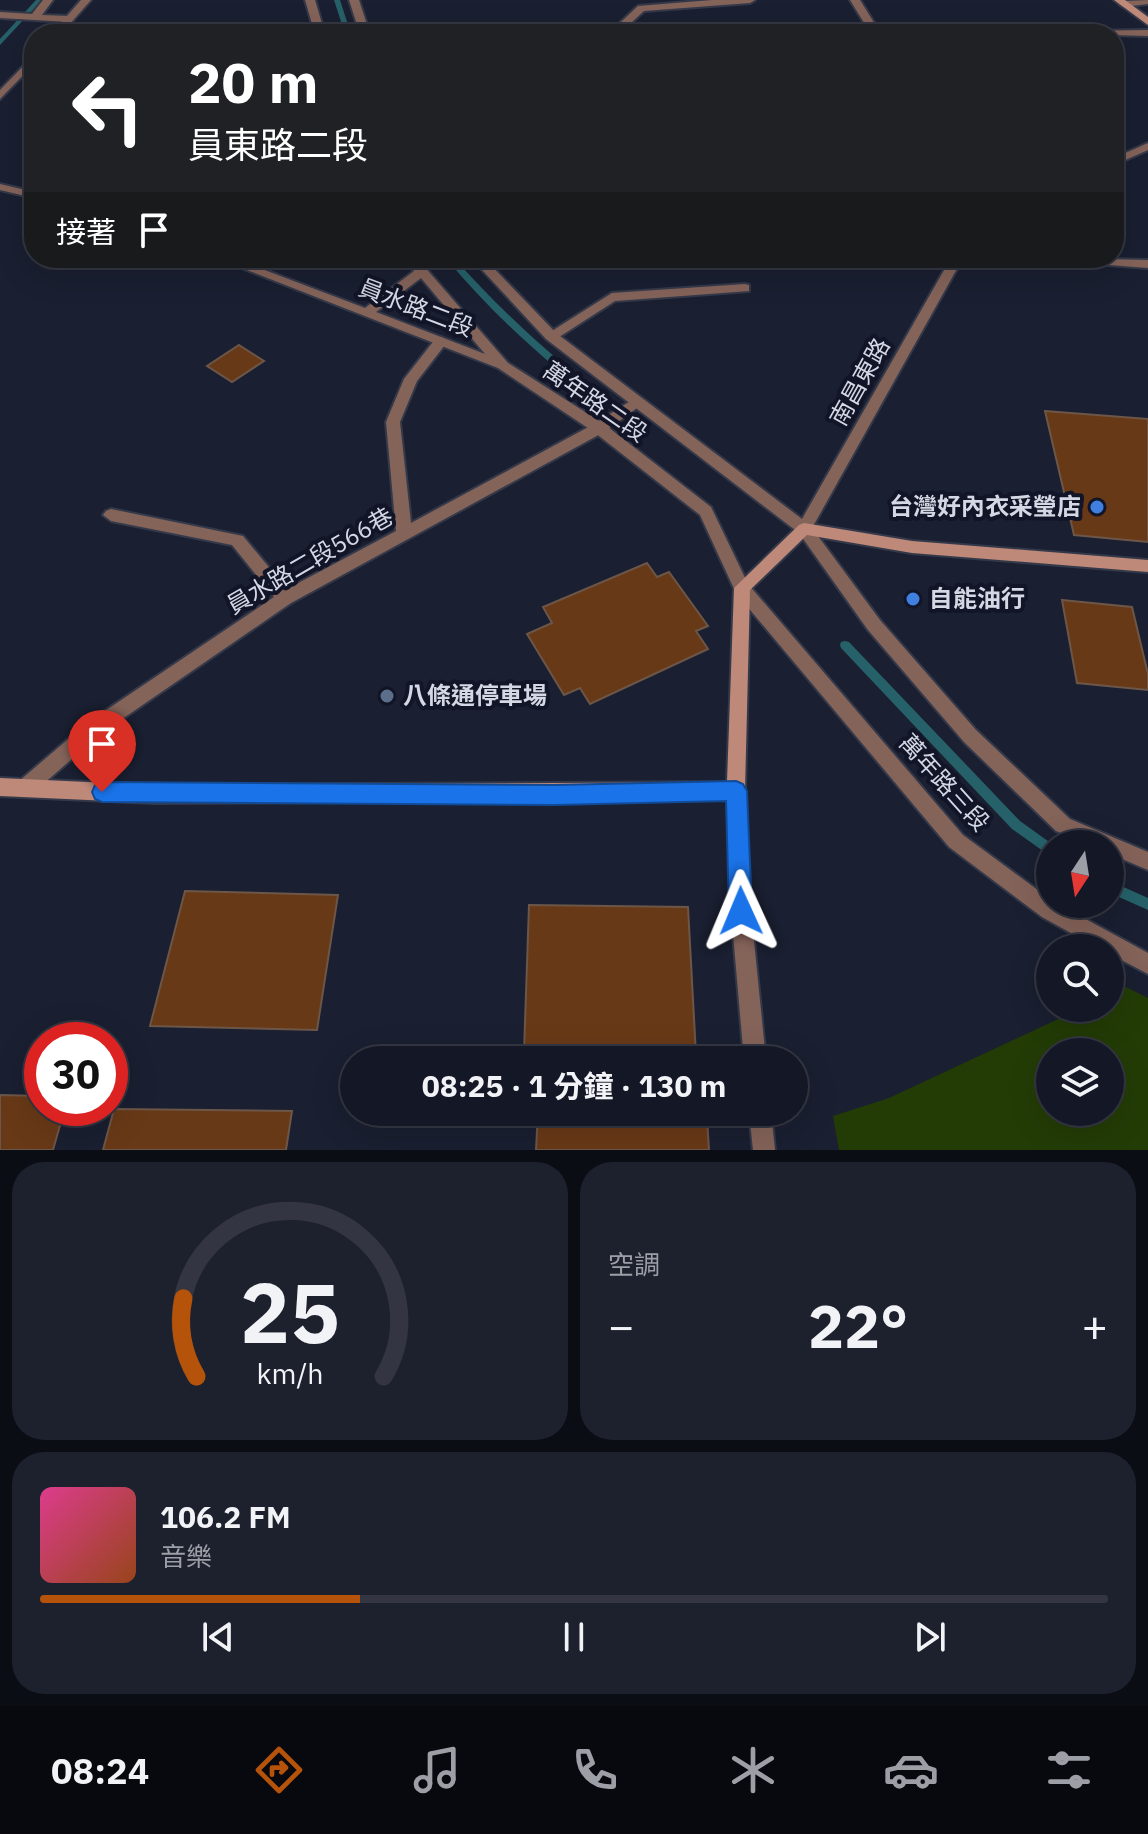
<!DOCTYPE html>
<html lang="zh-TW">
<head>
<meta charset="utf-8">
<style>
  :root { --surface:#141725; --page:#1d202d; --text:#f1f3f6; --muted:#9d9fa7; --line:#333642; --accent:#b45309 }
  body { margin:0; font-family:"IBM Plex Sans","Noto Sans TC",sans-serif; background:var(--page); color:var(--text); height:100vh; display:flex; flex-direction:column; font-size:30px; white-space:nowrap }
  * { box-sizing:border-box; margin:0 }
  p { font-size:26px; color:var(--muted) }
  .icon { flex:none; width:44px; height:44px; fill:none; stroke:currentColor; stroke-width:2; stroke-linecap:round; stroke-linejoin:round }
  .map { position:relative; height:1150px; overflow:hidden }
  .panel { display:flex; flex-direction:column; gap:12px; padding:12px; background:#0b0d14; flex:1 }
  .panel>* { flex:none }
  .guide { position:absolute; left:24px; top:24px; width:1100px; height:244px; border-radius:32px; box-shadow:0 8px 32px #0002,0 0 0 2px var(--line); background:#202124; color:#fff; overflow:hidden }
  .needle { width:52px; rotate:192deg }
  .fabs { position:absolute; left:1036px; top:830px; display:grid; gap:16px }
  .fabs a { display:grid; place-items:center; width:88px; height:88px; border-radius:50%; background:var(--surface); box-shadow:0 8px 32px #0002,0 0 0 2px var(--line); font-size:40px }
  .speed { position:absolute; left:24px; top:1022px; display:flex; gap:16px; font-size:40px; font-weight:700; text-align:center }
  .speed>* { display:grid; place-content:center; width:104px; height:104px; border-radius:50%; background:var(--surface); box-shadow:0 8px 32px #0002,0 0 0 2px var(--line); line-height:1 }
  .speed .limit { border:12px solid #d22; background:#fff; color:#111 }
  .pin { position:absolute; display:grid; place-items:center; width:68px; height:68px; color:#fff; margin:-82px -34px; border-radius:50% 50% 50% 0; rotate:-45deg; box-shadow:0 0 8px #0007 }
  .pin .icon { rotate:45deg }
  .me { position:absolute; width:88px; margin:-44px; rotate:359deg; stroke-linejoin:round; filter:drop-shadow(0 0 6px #0008) }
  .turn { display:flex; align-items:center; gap:28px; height:168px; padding:0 32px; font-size:36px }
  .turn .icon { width:104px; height:104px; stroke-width:2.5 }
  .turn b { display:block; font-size:56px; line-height:68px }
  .then { display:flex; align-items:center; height:76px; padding:0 32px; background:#0003; gap:16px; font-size:30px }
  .big { font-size:60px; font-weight:700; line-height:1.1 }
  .panel .tile { flex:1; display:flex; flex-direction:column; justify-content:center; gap:12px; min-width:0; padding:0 28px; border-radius:32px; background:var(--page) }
  .panel .dial { align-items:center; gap:0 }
  .dial svg { height:208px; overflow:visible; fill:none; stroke:var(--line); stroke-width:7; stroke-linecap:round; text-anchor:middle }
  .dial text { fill:var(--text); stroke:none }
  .song { display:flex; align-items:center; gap:24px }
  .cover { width:96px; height:96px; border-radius:12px; background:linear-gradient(135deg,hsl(330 70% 55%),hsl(20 70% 35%)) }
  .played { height:8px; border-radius:4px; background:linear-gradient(90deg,var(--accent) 30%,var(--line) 30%) }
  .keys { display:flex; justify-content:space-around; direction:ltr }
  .heat { display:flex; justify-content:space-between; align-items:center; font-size:44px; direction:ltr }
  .panel .tiles { flex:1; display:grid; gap:12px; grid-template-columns:1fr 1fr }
  .tile:last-child { grid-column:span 2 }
  .trip { position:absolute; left:340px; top:1046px; width:468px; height:80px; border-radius:40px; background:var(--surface); box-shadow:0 8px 32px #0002,0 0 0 2px var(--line); font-weight:700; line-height:80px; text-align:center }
  .dock { display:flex; height:128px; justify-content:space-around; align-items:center; background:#08090f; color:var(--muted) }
  .dock .icon { width:56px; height:56px }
  .dock .selected { color:var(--accent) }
  .dock b { font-size:36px; color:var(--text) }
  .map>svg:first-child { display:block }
  .green { fill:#233c06; fill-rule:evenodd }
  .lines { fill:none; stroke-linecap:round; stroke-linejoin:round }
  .stream { fill:#266169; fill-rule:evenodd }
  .building { fill:#683917; stroke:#6c5648; stroke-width:2 }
  .lane-casing { stroke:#34394a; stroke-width:4 }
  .street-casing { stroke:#34394a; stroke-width:4 }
  .secondary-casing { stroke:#34394a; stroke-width:4 }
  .lane { fill:#846359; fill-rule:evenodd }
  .street { fill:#846359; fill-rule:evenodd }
  .secondary { fill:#be8979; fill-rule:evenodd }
  .route { fill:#1a73e8; stroke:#114b97; stroke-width:2 }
  .shop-dot { fill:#3f7fe0; stroke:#111527; stroke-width:3 }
  .service-dot { fill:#5c6f8a; stroke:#111527; stroke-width:3 }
  .labels { text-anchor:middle; stroke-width:8; stroke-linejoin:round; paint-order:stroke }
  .street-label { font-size:24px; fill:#d4d8e5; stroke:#111527 }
  .poi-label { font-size:24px; font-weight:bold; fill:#d4d8e5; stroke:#111527; text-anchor:start }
</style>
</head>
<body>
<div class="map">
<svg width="1148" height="1150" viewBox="0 0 1148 1150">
  <rect width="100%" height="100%" fill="#1a1f31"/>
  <!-- green -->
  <path class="green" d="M 1126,987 L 1148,998 L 1148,1150 L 839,1150 L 833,1116 L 889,1098 L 1082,1008 L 1110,1008 L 1110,995 ZM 1050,1052 L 1110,1052 L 1110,1112 L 1050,1112 Z"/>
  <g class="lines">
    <!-- stream -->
    <g class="stream">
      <polygon points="36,0 42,0 0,45 0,39"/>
      <polygon points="334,0 340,0 351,34 345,34"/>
      <path d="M 446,258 L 454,258 C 501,311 552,357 607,400 L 608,402 L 607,404 L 601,404 C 545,361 491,313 446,258 Z"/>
      <polygon points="845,641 849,642 1020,821 1052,844 1050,844 1050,856 1012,829 841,648 840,645 841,642"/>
      <polygon points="1110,881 1148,898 1148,910 1110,893"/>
    </g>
  </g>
  <!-- building -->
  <g class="building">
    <polygon points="239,345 264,361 232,382 207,366"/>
    <polygon points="1045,411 1148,419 1148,542 1074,535"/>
    <polygon points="647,563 657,577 669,572 708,626 696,631 708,649 590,704 580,688 564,695 527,634 552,623 543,607"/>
    <polygon points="1062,600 1132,607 1148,674 1148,690 1077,683"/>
    <polygon points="185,891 338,895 317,1030 150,1026"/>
    <polygon points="529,905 688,907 696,1055 524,1052"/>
    <polygon points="0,1095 42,1096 42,1108 65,1108 53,1150 0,1150"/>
    <polygon points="114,1109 292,1111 286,1150 103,1150"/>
    <polygon points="538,1112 707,1117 709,1150 536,1150"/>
  </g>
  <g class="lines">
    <!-- lane casing -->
    <g class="lane-casing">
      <g id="lane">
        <polygon points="43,0 53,0 42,15 69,16 74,19 69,22 0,18 0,12 32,14"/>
        <polygon points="712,0 755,0 750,3 644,11 619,34 608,34 638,6"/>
        <polygon points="850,0 860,0 881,34 871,34"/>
        <polygon points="1148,0 1148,4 1124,7 1119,4 1124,1"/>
        <polygon points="1148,30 1148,36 1073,34 1078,31"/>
        <polygon points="745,284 749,285 749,291 615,301 556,339 551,340 544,336 612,293"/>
        <polygon points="441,337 448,341 417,381 400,422 411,523 594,424 632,400 637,398 644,403 604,432 291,603 99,735 32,794 25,797 18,794 16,788 18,782 87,723 274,597 232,545 111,521 103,515 106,511 111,509 243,536 287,589 396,531 386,422 404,379 436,338"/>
      </g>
    </g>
    <!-- street casing -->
    <g class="street-casing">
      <g id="street">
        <polygon points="81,0 91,0 61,34 51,34"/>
        <polygon points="305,0 315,0 325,34 315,34"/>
        <polygon points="349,0 359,0 370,34 360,34"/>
        <polygon points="34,55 34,64 0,99 0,90"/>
        <polygon points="1148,143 1148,150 1114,165 1114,158"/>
        <polygon points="0,184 34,192 34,198 0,190"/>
        <path d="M 216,258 L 233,258 L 365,308 L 414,271 L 404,258 L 417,258 L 508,363 L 604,424 L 711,507 L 748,584 L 963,835 L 1050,899 L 1050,904 L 1058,904 L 1148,953 L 1148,974 L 1110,954 L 1110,948 L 1098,948 L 1042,917 L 949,847 L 736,593 L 700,515 L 594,432 L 498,368 ZM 421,278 L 485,354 L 376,312 Z"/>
        <polygon points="471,258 484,258 556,333 802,519 951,258 963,258 812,528 880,620 976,730 1070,819 1148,852 1148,870 1110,854 1110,844 1086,844 1056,831 964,742 868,630 799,533 546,339"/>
        <polygon points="1063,258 1148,260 1148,268 1069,262"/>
        <polygon points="736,782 743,785 745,791 751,911 766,1060 744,1060 731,911 727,791 729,785"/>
        <polygon points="749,1112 771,1112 775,1150 753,1150"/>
      </g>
    </g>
    <!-- secondary casing -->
    <g class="secondary-casing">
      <g id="secondary">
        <polygon points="1114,0 1125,0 1148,17 1148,25"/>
        <polygon points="804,523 912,541 1148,560 1148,572 912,553 807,535 750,590 745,791 743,797 736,800 154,803 0,796 0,778 154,785 727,782 734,588 799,525"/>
      </g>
    </g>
    <!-- lane -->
    <use href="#lane" class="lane"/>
    <!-- street -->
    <use href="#street" class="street"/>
    <!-- secondary -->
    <use href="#secondary" class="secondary"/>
  </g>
  <!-- route -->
  <polygon class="route" points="736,781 743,784 747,791 752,911 749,919 741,923 733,919 729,911 726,801 555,805 102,802 95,799 92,792 95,785 102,782 555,785"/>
  <!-- markers -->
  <g class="shop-dot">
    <circle cx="1097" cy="507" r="8"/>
    <circle cx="913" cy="599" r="8"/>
  </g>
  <circle class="service-dot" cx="387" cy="696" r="8"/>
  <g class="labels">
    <!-- street labels -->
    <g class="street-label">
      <text transform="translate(416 308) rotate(21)" y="8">員水路二段</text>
      <text transform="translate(860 382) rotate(-61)" y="8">南昌東路</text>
      <text transform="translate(595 402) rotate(35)" y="8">萬年路二段</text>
      <text transform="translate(310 561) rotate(-30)" y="8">員水路二段566巷</text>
      <text transform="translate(944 783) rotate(48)" y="8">萬年路三段</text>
    </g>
    <!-- poi labels -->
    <g class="poi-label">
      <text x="1081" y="515" text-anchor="end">台灣好內衣采瑩店</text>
      <text x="929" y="607">自能油行</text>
      <text x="403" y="704">八條通停車場</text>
    </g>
  </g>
</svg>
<div class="fabs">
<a><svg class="needle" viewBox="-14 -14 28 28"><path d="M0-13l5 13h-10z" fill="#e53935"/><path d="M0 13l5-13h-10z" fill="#9d9fa7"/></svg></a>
<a><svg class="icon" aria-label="search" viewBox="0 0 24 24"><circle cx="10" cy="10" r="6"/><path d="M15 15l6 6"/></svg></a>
<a><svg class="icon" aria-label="layers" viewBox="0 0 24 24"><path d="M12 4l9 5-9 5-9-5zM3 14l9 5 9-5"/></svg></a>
</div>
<div class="speed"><div class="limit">30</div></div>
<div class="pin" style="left:102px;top:792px;background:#d93025"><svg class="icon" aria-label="arrive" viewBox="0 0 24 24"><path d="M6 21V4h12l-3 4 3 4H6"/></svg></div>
<svg class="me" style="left:741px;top:911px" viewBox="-20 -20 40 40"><path d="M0-17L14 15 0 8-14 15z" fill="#1a73e8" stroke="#fff" stroke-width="4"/></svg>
<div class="trip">08:25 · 1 分鐘 · 130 m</div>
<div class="guide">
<div class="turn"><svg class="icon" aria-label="left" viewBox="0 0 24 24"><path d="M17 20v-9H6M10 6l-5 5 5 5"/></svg><div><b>20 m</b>員東路二段</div></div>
<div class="then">接著<svg class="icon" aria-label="arrive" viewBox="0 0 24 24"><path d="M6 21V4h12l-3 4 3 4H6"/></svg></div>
</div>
</div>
<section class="panel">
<div class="tiles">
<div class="tile dial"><svg viewBox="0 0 100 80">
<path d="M14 69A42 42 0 1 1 86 69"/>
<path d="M14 69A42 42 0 0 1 9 39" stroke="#b45309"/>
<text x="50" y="56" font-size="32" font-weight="700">25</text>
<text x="50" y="72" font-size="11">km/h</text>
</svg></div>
<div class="tile"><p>空調</p>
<div class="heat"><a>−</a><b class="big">22°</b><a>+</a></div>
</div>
<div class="tile">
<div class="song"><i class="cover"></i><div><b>106.2 FM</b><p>音樂</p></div></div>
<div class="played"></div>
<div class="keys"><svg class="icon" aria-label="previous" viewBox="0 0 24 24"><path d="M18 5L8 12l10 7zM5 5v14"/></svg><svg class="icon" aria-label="pause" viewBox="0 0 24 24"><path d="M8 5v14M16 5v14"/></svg><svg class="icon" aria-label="next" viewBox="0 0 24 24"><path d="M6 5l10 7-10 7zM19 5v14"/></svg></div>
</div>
</div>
</section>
<nav class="dock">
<b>08:24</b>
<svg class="icon selected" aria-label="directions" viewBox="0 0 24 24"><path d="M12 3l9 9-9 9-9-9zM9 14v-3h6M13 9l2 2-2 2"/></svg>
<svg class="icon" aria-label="music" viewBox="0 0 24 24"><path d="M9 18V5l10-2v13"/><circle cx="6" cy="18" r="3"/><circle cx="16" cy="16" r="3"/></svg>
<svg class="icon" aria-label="phone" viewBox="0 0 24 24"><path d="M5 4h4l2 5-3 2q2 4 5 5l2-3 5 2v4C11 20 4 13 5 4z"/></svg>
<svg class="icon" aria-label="climate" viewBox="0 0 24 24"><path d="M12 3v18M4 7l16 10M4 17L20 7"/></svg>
<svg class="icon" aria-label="car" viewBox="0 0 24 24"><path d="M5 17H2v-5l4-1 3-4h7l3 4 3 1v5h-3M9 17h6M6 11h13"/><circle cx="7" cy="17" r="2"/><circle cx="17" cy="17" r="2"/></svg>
<svg class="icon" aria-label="filters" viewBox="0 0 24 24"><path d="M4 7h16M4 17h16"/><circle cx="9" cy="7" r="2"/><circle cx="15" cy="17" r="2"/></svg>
</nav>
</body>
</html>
